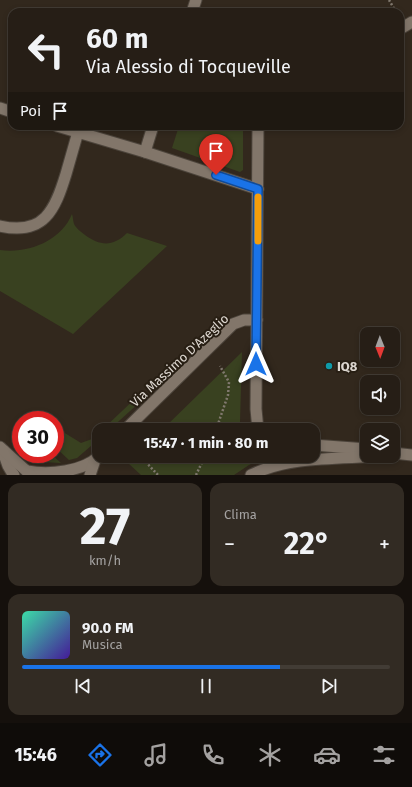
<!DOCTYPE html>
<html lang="it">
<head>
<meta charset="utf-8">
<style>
  :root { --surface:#261e16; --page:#322b23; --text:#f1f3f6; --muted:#a4a2a1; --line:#423c35; --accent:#1a73e8 }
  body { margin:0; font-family:"Fira Sans",sans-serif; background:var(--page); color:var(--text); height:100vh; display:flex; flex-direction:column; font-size:15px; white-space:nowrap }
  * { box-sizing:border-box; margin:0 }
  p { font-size:13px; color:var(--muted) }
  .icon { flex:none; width:22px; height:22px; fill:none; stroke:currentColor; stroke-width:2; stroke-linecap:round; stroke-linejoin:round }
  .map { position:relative; height:475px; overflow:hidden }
  .panel { display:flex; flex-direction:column; gap:8px; padding:8px; background:#15100c; flex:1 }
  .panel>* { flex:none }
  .guide { position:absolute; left:8px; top:8px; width:396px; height:122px; border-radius:12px; box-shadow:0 2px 6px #0003,0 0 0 1px var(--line); background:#261e16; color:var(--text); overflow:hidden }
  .needle { width:26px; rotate:179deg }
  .buttons { position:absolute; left:360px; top:327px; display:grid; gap:8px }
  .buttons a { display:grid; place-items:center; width:40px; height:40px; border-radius:8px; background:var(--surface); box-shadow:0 2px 6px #0003,0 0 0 1px var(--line); font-size:20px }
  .speed { position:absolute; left:12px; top:411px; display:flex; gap:8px; font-size:20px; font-weight:700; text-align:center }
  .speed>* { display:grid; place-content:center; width:52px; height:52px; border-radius:50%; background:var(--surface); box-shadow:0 2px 6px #0003,0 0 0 1px var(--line); line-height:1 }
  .speed .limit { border:6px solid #d22; background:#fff; color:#111 }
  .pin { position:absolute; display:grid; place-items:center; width:34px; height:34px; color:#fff; margin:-41px -17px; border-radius:50% 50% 50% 0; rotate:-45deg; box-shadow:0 0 4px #0007 }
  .pin .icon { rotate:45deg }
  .me { position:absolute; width:44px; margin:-22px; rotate:0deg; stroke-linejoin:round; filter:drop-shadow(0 0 3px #0008) }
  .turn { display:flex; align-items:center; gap:14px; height:84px; padding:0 12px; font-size:18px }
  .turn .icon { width:52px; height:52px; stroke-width:2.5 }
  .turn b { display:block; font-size:28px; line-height:34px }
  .then { display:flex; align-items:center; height:38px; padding:0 12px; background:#0003; gap:8px; font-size:15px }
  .big { font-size:30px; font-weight:700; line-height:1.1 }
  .panel .widget { flex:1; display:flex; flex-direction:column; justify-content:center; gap:6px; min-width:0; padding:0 14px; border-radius:12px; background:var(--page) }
  .panel .dial { align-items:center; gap:0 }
  .dial b { font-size:52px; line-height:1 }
  .song { display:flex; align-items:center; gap:12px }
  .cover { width:48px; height:48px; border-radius:6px; background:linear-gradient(135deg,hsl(160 70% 55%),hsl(260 70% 35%)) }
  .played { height:4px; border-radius:2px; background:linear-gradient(90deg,var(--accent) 70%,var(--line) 70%) }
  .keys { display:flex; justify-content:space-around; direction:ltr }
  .heat { display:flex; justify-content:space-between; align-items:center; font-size:22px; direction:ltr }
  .panel .tiles { flex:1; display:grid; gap:8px; grid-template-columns:1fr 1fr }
  .widget:last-child { grid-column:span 2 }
  .trip { position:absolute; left:92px; top:423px; width:228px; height:40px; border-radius:12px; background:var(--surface); box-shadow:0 2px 6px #0003,0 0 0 1px var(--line); font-weight:700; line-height:40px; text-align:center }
  .menu { display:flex; height:64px; justify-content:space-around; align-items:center; background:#0f0c09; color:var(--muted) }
  .menu .icon { width:28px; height:28px }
  .menu .on { color:var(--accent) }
  .menu b { font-size:18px; color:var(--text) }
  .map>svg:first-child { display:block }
  .green { fill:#394120 }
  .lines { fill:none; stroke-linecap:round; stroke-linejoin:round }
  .service-casing { stroke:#4c443b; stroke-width:13 }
  .minor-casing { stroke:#4c443b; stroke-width:13 }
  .secondary-casing { stroke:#4c443b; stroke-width:13 }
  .path { stroke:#81796f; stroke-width:2.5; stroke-dasharray:2 2; stroke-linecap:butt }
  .service { stroke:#82766a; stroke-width:11 }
  .minor { stroke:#82766a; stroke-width:11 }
  .secondary { stroke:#82766a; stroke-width:11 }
  .route-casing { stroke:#114b97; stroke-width:10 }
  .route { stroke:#1a73e8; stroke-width:7 }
  .slow { stroke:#f59e0b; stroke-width:7 }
  .culture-dot { fill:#0f9aa8; stroke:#281f14; stroke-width:1.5 }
  .labels { text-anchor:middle; stroke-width:4; stroke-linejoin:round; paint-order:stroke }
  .street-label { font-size:13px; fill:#dcd6cf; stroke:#281f14 }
  .poi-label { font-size:13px; font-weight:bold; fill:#dcd6cf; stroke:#281f14; text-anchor:start }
</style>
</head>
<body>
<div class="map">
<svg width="412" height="475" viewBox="0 0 412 475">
  <rect width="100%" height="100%" fill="#32281d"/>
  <!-- green -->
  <g class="green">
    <polygon points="179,126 238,126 243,128 243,170 240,172 172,148"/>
    <path d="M 72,214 C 73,217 73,221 74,224 C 76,228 81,232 85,235 C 100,246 113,247 127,233 L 167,246 L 73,334 L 0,291 L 0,250 C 28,254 61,241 72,214 Z"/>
    <polygon points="242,352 240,422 242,430 162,430"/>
    <polygon points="140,394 140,402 109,430 102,430"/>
    <polygon points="55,427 81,443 92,439 99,433 99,439 77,458 69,460 55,447"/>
    <polygon points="29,454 51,454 61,463 43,462"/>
    <polygon points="135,456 275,456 262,459 249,465 234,475 141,475 128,463"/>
  </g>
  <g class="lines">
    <!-- service casing -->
    <g class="service-casing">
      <g id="service">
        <path d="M 0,226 C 44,236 55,210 66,174 C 70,160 74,146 78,132"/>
        <path d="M 4,451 C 5,460 8,468 14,475"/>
      </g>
    </g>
    <!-- minor casing -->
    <g class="minor-casing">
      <g id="minor">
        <polyline points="192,12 196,0"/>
        <polyline points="400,29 412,22"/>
        <polyline points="0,108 12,112"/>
        <polyline points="57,126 145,152 258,189"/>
        <polyline points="145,152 153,126"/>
        <polyline points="125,430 233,324 244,320 257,320"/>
        <polyline points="258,430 256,409 258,126"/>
        <polyline points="313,445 367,449"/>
        <polyline points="393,453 412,455"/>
        <path d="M 27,471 C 49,475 83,472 99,456"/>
        <polyline points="90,475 95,460"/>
        <path d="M 251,475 C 289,456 339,459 380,456"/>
      </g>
    </g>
    <!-- secondary casing -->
    <g class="secondary-casing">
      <polyline id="secondary" points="0,447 31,475"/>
    </g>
    <!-- path -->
    <g class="path">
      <polyline points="389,0 396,12"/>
      <polyline points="216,430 228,395 229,382 220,366"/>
      <polyline points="140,456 158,475"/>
      <polyline points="196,475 205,456"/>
    </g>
    <!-- service -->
    <use href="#service" class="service"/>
    <!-- minor -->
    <use href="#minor" class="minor"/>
    <!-- secondary -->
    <use href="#secondary" class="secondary"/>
  </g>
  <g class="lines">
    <!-- route casing -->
    <g class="route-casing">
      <polyline id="route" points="216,175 258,189 256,364"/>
    </g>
    <!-- route -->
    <use href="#route" class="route"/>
    <!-- slow -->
    <polyline class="slow" points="258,241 258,197"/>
  </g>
  <!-- markers -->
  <circle class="culture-dot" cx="329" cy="366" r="4"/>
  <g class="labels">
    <!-- street labels -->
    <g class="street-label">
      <text transform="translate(179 360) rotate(-43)" y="5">Via Massimo D'Azeglio</text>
    </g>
    <!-- poi labels -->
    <g class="poi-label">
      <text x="337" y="371">IQ8</text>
    </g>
  </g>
</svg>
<div class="buttons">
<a><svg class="needle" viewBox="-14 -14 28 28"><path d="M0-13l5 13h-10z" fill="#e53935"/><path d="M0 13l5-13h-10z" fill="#a4a2a1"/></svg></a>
<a><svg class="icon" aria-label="sound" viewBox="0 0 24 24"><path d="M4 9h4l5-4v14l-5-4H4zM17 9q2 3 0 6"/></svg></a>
<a><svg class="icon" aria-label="layers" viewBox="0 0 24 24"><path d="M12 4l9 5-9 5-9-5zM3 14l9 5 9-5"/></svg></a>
</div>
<div class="speed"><div class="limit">30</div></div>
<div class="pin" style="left:216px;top:175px;background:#d93025"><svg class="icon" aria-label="arrive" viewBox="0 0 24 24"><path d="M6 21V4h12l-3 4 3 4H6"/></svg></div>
<svg class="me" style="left:256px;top:364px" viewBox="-20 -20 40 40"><path d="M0-17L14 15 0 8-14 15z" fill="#1a73e8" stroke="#fff" stroke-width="4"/></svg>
<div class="trip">15:47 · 1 min · 80 m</div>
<div class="guide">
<div class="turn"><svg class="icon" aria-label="left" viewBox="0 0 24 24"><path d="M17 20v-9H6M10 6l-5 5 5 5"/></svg><div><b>60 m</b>Via Alessio di Tocqueville</div></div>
<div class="then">Poi<svg class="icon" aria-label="arrive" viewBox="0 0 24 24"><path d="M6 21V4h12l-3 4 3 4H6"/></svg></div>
</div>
</div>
<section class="panel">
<div class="tiles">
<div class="widget dial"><b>27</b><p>km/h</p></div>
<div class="widget"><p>Clima</p>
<div class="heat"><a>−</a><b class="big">22°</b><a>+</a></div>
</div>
<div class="widget">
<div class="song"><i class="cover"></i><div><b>90.0 FM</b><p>Musica</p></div></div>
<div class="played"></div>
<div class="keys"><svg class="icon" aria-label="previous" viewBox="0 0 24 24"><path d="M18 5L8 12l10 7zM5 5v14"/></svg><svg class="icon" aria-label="pause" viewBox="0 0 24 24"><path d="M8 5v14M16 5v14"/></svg><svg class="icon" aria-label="next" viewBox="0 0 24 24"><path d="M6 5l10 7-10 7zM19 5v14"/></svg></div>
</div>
</div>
</section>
<nav class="menu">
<b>15:46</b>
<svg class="icon on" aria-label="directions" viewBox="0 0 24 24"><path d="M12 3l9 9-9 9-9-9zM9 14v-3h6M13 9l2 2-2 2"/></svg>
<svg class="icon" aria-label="music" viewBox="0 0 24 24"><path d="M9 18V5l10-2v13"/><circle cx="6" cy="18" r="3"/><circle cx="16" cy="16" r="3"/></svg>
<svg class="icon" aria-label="phone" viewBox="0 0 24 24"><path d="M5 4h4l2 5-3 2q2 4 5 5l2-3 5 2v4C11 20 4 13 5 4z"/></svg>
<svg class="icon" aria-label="climate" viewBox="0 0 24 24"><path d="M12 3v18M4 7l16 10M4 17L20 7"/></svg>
<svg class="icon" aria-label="car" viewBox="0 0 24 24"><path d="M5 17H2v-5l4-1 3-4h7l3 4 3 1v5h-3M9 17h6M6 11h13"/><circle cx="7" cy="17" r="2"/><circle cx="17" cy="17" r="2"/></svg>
<svg class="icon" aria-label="filters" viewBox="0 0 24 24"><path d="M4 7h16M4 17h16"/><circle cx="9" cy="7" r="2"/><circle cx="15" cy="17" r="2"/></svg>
</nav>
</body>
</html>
